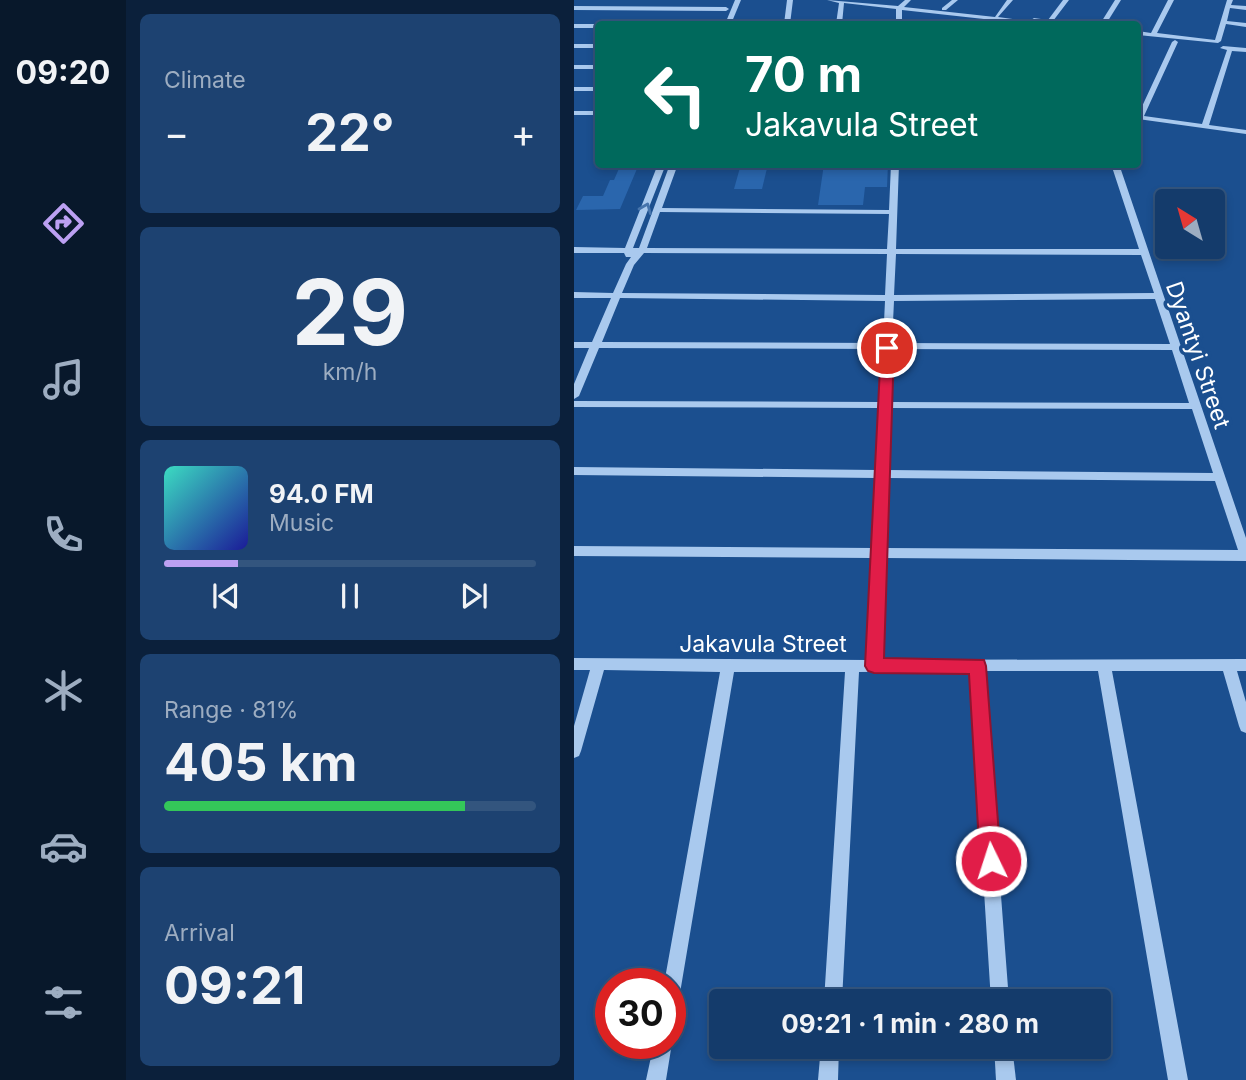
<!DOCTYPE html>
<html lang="en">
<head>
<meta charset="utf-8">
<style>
  :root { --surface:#143b6b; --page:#1d4271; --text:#f1f3f6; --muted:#9dadc1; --line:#33557e; --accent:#bca0f2 }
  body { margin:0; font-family:Inter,sans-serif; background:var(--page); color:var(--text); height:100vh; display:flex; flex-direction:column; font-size:26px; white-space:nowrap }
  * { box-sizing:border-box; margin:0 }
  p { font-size:23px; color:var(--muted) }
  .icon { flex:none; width:38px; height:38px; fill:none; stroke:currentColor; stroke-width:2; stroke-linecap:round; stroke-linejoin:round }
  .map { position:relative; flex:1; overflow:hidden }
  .details { display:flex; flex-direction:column; gap:14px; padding:14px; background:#0b203b; width:448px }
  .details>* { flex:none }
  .guide { position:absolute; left:21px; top:21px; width:546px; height:147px; border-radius:7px; box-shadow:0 4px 10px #0003,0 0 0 2px var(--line); background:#00695c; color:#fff; overflow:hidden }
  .needle { width:46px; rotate:323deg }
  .buttons { position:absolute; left:581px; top:189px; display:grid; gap:14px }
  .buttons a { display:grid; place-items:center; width:70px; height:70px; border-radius:7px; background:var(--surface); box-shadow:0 4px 10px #0003,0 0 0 2px var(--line); font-size:35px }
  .speed { position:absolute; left:21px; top:968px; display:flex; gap:14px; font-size:35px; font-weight:700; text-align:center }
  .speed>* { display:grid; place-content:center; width:91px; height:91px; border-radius:50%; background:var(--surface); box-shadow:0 4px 10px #0003,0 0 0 2px var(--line); line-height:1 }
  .speed .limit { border:10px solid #d22; background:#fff; color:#111 }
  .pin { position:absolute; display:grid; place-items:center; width:60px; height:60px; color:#fff; margin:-30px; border:4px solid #fff; border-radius:50%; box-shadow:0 2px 7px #0007 }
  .me { position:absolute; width:77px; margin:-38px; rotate:356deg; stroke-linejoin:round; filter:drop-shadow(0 0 5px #0008) }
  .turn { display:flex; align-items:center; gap:24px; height:147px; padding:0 35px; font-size:32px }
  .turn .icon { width:91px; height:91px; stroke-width:2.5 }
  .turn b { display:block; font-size:49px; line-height:60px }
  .big { font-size:52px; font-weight:700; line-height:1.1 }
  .details .card { flex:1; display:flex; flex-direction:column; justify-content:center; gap:10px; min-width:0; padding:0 24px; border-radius:10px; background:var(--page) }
  .details .dial { align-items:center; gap:0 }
  .dial b { font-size:91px; line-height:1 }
  .song { display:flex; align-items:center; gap:21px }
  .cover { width:84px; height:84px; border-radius:10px; background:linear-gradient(135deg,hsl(170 70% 55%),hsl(240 70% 35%)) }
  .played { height:7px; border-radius:4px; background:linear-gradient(90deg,var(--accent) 20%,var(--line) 20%) }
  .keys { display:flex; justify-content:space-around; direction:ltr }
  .heat { display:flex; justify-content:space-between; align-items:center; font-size:38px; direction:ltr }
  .charge { height:10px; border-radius:5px; background:linear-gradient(90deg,#34c759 81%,var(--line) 0) }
  .trip { position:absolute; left:135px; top:989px; width:402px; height:70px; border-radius:7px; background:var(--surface); box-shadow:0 4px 10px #0003,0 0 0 2px var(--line); font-weight:700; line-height:70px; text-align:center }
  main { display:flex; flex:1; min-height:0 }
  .tabs { display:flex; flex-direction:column; width:126px; justify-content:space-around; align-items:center; background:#08182b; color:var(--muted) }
  .tabs .icon { width:49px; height:49px }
  .tabs .on { color:var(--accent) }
  .tabs b { font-size:32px; color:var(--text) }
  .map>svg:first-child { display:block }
  .building { fill:#2a66ad }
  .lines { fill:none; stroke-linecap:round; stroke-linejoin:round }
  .minor { fill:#a9c9ee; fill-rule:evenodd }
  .oneway { stroke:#4674ac }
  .route { fill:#e11d48; stroke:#92132f; stroke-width:2 }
  .labels { text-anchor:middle; stroke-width:7; stroke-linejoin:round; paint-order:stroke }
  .street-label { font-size:23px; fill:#fff; stroke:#1b4f8f }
</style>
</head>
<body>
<main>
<nav class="tabs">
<b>09:20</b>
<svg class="icon on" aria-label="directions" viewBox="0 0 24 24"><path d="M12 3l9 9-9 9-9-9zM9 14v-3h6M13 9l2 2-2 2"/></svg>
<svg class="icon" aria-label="music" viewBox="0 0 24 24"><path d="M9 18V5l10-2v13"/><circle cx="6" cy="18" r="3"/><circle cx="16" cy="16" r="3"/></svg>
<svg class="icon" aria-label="phone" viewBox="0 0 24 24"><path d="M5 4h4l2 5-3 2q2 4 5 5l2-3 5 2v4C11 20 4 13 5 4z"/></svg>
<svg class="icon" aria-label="climate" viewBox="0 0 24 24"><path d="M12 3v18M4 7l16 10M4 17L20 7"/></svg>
<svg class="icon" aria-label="car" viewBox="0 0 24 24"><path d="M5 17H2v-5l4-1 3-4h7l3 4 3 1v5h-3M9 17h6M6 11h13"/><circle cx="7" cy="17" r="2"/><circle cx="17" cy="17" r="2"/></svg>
<svg class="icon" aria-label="filters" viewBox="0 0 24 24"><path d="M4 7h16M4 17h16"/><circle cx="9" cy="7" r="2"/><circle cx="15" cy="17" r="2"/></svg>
</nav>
<section class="details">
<div class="card"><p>Climate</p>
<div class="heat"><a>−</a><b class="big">22°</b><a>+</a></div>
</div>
<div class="card dial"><b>29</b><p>km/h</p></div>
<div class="card">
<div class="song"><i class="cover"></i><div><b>94.0 FM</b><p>Music</p></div></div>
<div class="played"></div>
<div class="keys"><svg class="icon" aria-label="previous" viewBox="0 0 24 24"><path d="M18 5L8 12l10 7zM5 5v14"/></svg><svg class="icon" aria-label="pause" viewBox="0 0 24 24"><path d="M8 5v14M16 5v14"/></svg><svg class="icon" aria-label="next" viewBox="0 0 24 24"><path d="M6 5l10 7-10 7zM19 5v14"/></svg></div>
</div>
<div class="card"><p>Range · 81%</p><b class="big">405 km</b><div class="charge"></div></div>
<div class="card"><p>Arrival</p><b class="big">09:21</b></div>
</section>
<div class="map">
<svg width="672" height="1080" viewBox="0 0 672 1080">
  <rect width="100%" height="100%" fill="#1b4f8f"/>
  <!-- building -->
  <g class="building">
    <polygon points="47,164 65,164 46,209 2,210 9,196 29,196 36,180 40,180"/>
    <polygon points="167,164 194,164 188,189 160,189"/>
    <polygon points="250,164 314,164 313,187 291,187 289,205 244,205"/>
  </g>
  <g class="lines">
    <!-- minor -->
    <g class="minor">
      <polygon points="161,0 167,0 157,24 151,24"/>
      <polygon points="213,0 219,0 216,24 210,24"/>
      <polygon points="253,0 324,6 331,0 337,0 330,7 421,17 433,0 439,0 424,17 459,22 457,20 460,18 474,20 489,0 495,0 479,21 497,24 467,23 469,24 455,24 328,10 328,24 322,24 322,9 270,3 268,24 262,24 265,3"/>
      <polygon points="378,0 384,0 372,10 368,10 368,8"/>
      <polygon points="541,0 547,0 532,24 526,24"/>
      <polygon points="594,0 600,0 583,33 641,40 653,0 659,0 657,5 672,6 672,10 656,8 653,21 672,23 672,27 652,24 647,41 644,43 564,35 564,31 577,33"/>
      <polygon points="0,6 152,7 155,9 152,11 0,10"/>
      <polygon points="0,24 25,24 24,28 0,28"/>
      <polygon points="601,40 604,42 570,116 628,124 653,50 646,48 649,46 672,48 672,52 658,51 635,125 672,130 672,134 564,119 564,115 598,42"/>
      <rect x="0" y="44" width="24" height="4"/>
      <rect x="0" y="65" width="24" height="4"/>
      <rect x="0" y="87" width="24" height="4"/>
      <rect x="0" y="111" width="24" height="4"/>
      <path d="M 84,164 L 92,164 L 59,248 L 65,248 L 96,164 L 104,164 L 88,208 L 315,210 L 317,164 L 325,164 L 322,249 L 565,249 L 537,164 L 545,164 L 672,538 L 672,561 L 311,558 L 307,660 L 672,659 L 672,671 L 663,671 L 672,702 L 672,733 L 667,731 L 665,726 L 649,671 L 538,671 L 614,1080 L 594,1080 L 524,671 L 410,671 L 435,1001 L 417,1001 L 396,671 L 285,672 L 268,1001 L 250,1001 L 271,672 L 160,672 L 105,999 L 102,1005 L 96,1008 L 96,984 L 90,984 L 146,672 L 30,670 L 7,751 L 5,756 L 0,758 L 0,726 L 16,670 L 0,670 L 0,658 L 293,660 L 298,558 L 0,556 L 0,546 L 299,548 L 302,478 L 0,475 L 0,467 L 303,470 L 305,408 L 0,407 L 0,401 L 306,402 L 308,349 L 25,348 L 5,396 L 0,399 L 0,384 L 15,348 L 0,348 L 0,342 L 18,342 L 37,298 L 0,298 L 0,292 L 39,293 L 52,264 L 57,257 L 52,257 L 50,253 L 0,253 L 0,247 L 51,248 ZM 86,212 L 315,214 L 313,249 L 73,248 ZM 70,253 L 313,254 L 311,295 L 48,293 L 60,265 ZM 322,254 L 567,255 L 580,293 L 320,295 ZM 46,298 L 311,301 L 309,343 L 28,342 ZM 581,299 L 596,344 L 318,343 L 320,301 ZM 318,349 L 598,350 L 615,403 L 316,402 ZM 316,408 L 618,409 L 639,473 L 314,470 ZM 314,478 L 641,481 L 664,550 L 311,548 Z"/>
      <polygon points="96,1038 98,1043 92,1080 72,1080 80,1043 96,1043"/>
      <polygon points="247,1046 265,1046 264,1080 244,1080"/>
      <polygon points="420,1046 438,1046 442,1080 422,1080"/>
    </g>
  </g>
  <!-- one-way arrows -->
  <defs><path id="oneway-chevron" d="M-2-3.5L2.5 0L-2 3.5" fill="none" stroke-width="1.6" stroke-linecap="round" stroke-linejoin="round" transform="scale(1.75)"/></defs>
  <use class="oneway" href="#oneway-chevron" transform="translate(72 208) rotate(-68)"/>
  <!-- route -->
  <polygon class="route" points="313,344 320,348 310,658 410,660 412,666 427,861 424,869 417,872 409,869 406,861 395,674 300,673 294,671 291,666 307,348"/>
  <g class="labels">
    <!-- street labels -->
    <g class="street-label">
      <text transform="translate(624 355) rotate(71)" y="8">Dyantyi Street</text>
      <text x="189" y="652">Jakavula Street</text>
    </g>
  </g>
</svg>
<div class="buttons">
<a><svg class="needle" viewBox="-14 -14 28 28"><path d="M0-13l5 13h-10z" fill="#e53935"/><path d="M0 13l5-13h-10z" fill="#9dadc1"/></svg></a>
</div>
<div class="speed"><div class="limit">30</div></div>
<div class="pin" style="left:313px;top:348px;background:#d93025"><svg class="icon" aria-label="arrive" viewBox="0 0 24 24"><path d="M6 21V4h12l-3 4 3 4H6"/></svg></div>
<svg class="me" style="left:417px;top:861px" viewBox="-20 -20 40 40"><circle r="17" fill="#e11d48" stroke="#fff" stroke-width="3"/><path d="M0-11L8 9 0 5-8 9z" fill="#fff"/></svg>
<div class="trip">09:21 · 1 min · 280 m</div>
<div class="guide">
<div class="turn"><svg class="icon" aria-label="left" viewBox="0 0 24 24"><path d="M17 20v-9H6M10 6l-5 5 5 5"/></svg><div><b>70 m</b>Jakavula Street</div></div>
</div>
</div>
</main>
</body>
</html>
